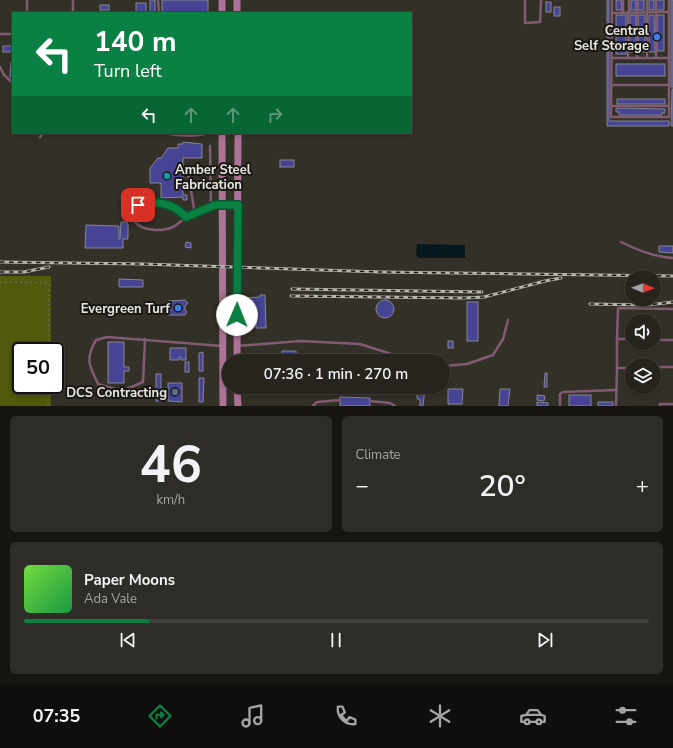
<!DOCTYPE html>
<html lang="en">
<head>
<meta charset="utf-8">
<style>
  :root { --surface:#26241d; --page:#2e2c26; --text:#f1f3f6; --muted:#a4a4a4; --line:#42413b; --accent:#0b8043 }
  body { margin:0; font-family:"Nunito Sans",sans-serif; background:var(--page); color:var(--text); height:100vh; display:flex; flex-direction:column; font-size:15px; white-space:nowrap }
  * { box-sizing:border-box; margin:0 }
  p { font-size:13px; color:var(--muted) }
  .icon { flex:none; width:22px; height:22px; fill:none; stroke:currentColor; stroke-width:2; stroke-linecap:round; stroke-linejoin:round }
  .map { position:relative; height:406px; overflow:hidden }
  .drawer { display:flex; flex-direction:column; gap:10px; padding:10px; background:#151410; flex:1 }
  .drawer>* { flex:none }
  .top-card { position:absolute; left:12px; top:12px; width:400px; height:122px; border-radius:0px; box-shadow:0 2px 6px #0003,0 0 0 1px var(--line); background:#0b8043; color:#fff; overflow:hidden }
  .needle { width:26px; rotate:91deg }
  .fabs { position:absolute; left:625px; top:270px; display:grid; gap:8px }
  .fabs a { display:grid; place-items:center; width:36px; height:36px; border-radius:50%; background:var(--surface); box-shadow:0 2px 6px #0003,0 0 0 1px var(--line); font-size:20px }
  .speed { position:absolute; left:12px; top:342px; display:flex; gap:8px; font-size:20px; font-weight:700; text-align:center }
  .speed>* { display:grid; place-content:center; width:52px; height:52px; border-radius:50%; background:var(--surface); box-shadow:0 2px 6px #0003,0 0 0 1px var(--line); line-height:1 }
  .speed .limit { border:2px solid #111; border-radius:6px; background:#fff; color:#111 }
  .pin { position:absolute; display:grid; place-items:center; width:34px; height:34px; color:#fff; margin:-17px; border-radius:8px; box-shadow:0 2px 6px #0006 }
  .me { position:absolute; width:44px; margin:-22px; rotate:1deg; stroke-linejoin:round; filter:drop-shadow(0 0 3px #0008) }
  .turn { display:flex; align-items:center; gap:14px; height:84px; padding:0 16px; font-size:18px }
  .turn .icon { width:52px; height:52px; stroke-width:2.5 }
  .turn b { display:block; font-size:28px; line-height:34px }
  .lanes { display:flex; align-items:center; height:38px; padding:0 16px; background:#0003; justify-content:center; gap:20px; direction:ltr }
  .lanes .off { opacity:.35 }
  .big { font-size:30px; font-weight:600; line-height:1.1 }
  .drawer .card { flex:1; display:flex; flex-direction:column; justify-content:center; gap:6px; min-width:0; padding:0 14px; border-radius:6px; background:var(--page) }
  .drawer .dial { align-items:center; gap:0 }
  .dial b { font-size:52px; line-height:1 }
  .song { display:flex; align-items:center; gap:12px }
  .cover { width:48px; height:48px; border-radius:6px; background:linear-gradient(135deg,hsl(100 70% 55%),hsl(140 70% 35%)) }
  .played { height:4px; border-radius:2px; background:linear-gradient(90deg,var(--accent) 20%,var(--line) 20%) }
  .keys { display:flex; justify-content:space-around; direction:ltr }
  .heat { display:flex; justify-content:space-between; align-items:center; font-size:22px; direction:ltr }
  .drawer .tiles { flex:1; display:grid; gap:10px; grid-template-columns:1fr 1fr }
  .card:last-child { grid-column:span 2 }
  .trip { position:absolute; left:222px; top:354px; width:228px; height:40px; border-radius:20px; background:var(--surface); box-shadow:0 2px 6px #0003,0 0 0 1px var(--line); font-weight:600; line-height:40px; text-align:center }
  .dock { display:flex; height:64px; justify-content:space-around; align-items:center; background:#0f0e0c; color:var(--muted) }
  .dock .icon { width:28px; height:28px }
  .dock .selected { color:var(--accent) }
  .dock b { font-size:18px; color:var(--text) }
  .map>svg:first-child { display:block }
  .green { fill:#51590c }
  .water { fill:#06181d }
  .building { fill:#474495; stroke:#868792 }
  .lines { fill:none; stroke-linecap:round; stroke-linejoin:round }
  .path { stroke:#727068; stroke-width:1; stroke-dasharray:2 3; stroke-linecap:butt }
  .lane { stroke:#805b72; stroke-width:2.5 }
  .secondary { stroke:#ad7397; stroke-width:7 }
  .rail-casing { stroke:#b8b6b0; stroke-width:3 }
  .rail { stroke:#191814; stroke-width:1.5; stroke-dasharray:4.5; stroke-linecap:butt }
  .route-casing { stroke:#07532c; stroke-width:10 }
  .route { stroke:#0b8043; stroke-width:7 }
  .shop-dot { fill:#3f7fe0; stroke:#191814; stroke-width:1.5 }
  .culture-dot { fill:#0f9aa8; stroke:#191814; stroke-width:1.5 }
  .service-dot { fill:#5c6f8a; stroke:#191814; stroke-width:1.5 }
  .labels { text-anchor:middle; stroke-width:4; stroke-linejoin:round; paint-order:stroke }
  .poi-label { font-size:13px; font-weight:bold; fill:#e8e7e1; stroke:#191814; text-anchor:end }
</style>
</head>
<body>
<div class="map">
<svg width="673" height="406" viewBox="0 0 673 406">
  <rect width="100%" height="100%" fill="#323027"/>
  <!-- green -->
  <polygon class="green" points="0,276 51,276 51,351 21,351 21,385 51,385 51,406 0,406"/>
  <!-- water -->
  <polygon class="water" points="417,244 465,245 465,258 418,258 416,254"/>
  <!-- building -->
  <g class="building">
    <rect x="150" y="0" width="5" height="13"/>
    <rect x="162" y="0" width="46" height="13"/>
    <polygon points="607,0 609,0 609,121 669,121 669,126 607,126"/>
    <polygon points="616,0 621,0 622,10 616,10"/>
    <rect x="631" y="0" width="5" height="10"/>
    <rect x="638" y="0" width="6" height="10"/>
    <rect x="649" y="0" width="5" height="10"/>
    <rect x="656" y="0" width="8" height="10"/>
    <rect x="671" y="0" width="2" height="87"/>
    <rect x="546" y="2" width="5" height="10"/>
    <rect x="136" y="3" width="10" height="10"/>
    <rect x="100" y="5" width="9" height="5"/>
    <rect x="554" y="7" width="6" height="9"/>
    <rect x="616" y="15" width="10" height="39"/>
    <rect x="630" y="15" width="6" height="37"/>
    <rect x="638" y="15" width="7" height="37"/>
    <polygon points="649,15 654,15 655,52 649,52"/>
    <rect x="657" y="15" width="7" height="36"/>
    <rect x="3" y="46" width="10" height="6"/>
    <polygon points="11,62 13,62 13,77 10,77"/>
    <rect x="616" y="64" width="49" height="12"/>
    <polygon points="672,89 673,89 673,126 671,126"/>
    <rect x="617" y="99" width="48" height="5"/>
    <polygon points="616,108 665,109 665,113 662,113 662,115 619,115 619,112 616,112"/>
    <polygon points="183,142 202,144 202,158 183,158 183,195 187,195 187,200 183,200 183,197 161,198 161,183 150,183 150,168 158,158 161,158 168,148 178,148 178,144 183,144"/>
    <rect x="280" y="160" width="14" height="7"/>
    <polygon points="121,222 127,222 127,224 128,224 128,239 123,239 123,248 85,248 86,225 119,226 119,239 120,239"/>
    <polygon points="186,242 191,243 191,248 185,247"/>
    <polygon points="659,246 673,246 673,253 659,252"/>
    <polygon points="119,279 143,280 143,287 119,287"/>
    <polygon points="260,295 265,295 266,328 256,328 256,308 245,308 245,298 260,297"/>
    <circle cx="385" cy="309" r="9"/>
    <polygon points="185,300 188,303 185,306 185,310 187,312 185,315 168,315 168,310 171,310 171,305 168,305 168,301"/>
    <rect x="467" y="302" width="11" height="39"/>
    <rect x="448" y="341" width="5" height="7"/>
    <polygon points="108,342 124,342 124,367 129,367 129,371 124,371 124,383 108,383"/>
    <polygon points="170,348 186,348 186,360 181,360 181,357 179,357 179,360 170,360"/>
    <polygon points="282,351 296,351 296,359 285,359 285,355 282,355"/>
    <polygon points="203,352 203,371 199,371 199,353"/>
    <rect x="185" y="362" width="4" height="10"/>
    <polygon points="545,373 547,373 547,387 544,387"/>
    <rect x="156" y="374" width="5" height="27"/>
    <polygon points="199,378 204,378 203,402 199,402"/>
    <polygon points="168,383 182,383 182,402 168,401"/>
    <polygon points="417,388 425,388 423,406 420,406 420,399 417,399"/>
    <polygon points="448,389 463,389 462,404 448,404"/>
    <polygon points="500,389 510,389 508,406 499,406"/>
    <rect x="87" y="390" width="6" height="7"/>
    <polygon points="537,395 545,396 544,401 537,400"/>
    <rect x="569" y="395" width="22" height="11"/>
    <polygon points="340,397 370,398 370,406 340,406"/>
    <polygon points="537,402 548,403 548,406 537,406"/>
    <rect x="598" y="402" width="15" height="4"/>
  </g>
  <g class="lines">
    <!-- path -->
    <g class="path">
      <polyline points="0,282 49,283 48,351"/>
      <polyline points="48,406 48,385"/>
    </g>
    <!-- lane -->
    <g class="lane">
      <polyline points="27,0 27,13"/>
      <polyline points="73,0 73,13"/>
      <polyline points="158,0 159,13"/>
      <polyline points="525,0 525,23 540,22 541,0"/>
      <polyline points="612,0 611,117 669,117 669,0"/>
      <polyline points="623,0 623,12"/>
      <polyline points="629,0 629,12"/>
      <polyline points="637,0 637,58"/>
      <polyline points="647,0 647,58"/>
      <polyline points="656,0 656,58"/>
      <polyline points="612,13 669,12"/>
      <polyline points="0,34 13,34"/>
      <polyline points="612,58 669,58"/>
      <polyline points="628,58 628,13"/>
      <polyline points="0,67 4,75 13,83"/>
      <polyline points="612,85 669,85"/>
      <polyline points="612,106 669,106"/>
      <path d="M 165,133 C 177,136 195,137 208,133"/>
      <polyline points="40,137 43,133"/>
      <polyline points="210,146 211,207"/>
      <polyline points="187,168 195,214"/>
      <path d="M 186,217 C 182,213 177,208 172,206 C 162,202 133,197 132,214 C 132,217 133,220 135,222 C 142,231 162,232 173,227 C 177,225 181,221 185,218 C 192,213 212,205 222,205"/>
      <path d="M 621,242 C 637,250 655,257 673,258"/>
      <path d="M 145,339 L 143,382 L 122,391 L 98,384 C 89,365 85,359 96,340 L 107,337 L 222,346"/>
      <polyline points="617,339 618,308 673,309"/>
      <polyline points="654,340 673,340"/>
      <polyline points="237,346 300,341 360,344 413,361"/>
      <polyline points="443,366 467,364 493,355 503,339 508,320"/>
      <polyline points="654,367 673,367"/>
      <polyline points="617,368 617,339 632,339"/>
      <polyline points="370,401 390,403 395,406"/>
      <polyline points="313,406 317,402 340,400"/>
      <polyline points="560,406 560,394 563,392 616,390"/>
      <polyline points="616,406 617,368 632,368"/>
      <polyline points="660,406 660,404 673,404"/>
    </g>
    <!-- secondary -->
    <g class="secondary">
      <polyline points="222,0 222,13"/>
      <polyline points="237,0 237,13"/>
      <polyline points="222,133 223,406"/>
      <polyline points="222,205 238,205"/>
      <polyline points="237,361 238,133"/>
      <polyline points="237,387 238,406"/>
    </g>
    <!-- rail casing -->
    <g class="rail-casing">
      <g id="rail">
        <polyline points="0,262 142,264 381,272 673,276"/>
        <polyline points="0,272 24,272 49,267"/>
        <polyline points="292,289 482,292"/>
        <polyline points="291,296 464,298 484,297 545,281 561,278"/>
        <polyline points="590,304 648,305 673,302"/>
      </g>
    </g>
    <!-- rail -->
    <use href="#rail" class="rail"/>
  </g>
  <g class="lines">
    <!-- route casing -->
    <g class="route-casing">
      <path id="route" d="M 138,205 C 156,200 173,203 186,217 L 215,205 L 238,205 L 237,315"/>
    </g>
    <!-- route -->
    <use href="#route" class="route"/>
  </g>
  <!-- markers -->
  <g class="shop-dot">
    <circle cx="657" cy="37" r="4"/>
    <circle cx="178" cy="308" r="4"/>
  </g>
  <circle class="culture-dot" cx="167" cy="176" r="4"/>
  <circle class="service-dot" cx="175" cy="392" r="4"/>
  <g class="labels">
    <!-- poi labels -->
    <g class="poi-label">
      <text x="649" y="35">Central<tspan x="649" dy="15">Self Storage</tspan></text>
      <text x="175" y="174" text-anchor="start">Amber Steel<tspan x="175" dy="15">Fabrication</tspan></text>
      <text x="170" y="313">Evergreen Turf</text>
      <text x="167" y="397">DCS Contracting</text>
    </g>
  </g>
</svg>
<div class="fabs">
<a><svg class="needle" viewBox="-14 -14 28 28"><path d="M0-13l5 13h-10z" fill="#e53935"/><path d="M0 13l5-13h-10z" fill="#a4a4a4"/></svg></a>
<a><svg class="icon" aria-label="sound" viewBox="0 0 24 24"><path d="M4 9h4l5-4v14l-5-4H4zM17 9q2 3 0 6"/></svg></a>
<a><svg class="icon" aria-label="layers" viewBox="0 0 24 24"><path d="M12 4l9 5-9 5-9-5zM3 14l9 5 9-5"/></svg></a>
</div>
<div class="speed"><div class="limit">50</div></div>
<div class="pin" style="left:138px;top:205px;background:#d93025"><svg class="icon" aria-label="arrive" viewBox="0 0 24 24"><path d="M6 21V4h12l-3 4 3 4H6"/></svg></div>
<svg class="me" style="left:237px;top:315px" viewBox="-20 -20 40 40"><circle r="19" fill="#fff"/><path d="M0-13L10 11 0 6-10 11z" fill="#0b8043"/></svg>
<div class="trip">07:36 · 1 min · 270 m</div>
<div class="top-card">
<div class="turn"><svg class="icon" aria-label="left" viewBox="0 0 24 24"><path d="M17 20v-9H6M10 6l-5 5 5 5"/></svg><div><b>140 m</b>Turn left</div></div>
<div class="lanes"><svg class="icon" aria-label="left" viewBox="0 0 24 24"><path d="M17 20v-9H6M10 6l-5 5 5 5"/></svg><svg class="icon off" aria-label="ahead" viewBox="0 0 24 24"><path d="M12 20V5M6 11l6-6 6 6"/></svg><svg class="icon off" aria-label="ahead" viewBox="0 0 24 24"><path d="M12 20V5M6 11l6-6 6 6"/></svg><svg class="icon off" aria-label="right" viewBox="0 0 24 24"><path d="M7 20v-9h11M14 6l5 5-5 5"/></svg></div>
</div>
</div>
<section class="drawer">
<div class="tiles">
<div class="card dial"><b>46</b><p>km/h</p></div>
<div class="card"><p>Climate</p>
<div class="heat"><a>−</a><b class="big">20°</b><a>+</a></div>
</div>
<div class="card">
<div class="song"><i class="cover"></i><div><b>Paper Moons</b><p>Ada Vale</p></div></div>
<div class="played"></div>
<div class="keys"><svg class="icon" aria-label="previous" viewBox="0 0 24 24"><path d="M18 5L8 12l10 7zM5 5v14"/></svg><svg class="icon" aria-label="pause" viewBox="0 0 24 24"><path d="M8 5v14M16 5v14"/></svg><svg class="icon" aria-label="next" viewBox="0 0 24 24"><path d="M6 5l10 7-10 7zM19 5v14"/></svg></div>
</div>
</div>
</section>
<nav class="dock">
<b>07:35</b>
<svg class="icon selected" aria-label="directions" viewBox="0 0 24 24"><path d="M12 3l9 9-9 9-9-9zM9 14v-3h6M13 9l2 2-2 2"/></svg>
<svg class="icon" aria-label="music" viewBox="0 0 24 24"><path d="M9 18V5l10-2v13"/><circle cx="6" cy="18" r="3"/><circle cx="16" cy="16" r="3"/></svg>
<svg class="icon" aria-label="phone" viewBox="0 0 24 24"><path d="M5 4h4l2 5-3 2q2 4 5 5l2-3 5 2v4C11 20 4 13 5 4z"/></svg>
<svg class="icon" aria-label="climate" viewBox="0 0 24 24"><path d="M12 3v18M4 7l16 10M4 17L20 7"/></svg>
<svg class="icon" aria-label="car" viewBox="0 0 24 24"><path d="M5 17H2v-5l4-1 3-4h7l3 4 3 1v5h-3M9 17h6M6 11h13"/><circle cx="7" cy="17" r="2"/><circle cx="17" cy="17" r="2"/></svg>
<svg class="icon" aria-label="filters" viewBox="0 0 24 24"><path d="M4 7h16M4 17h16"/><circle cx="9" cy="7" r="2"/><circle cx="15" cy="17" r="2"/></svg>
</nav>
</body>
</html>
